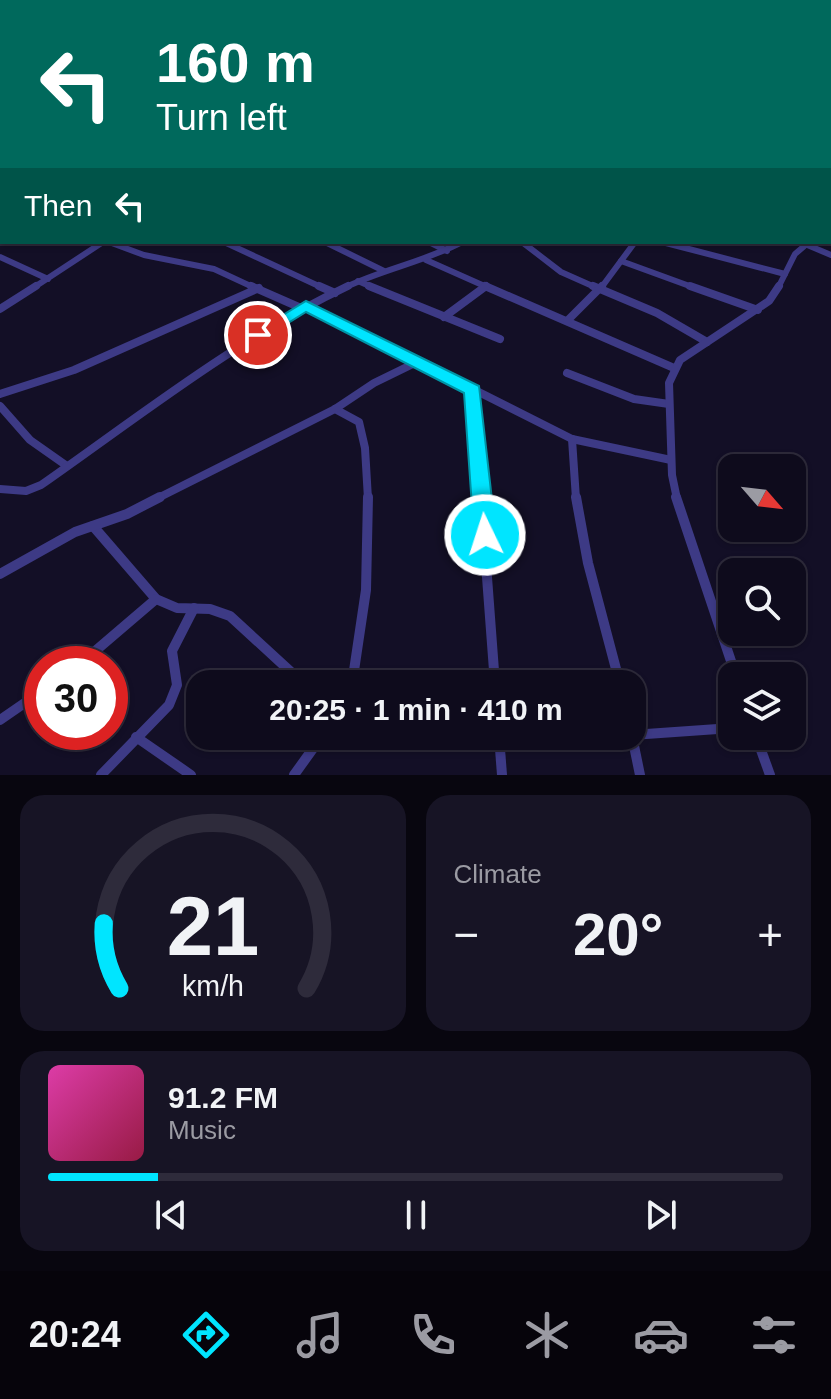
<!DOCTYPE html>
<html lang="en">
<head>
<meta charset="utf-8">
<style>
  :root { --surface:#0e0b1c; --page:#171425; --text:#f1f3f6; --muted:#9b9ba3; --line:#2e2b3b; --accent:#00e5ff }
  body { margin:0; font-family:Arial,sans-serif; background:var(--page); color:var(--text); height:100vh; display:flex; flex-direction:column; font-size:30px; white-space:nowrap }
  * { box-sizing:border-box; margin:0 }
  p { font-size:26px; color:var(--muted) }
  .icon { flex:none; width:44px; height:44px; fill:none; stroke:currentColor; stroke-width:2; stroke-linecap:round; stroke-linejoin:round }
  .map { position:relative; height:775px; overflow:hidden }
  .details { display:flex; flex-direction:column; gap:20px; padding:20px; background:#08060f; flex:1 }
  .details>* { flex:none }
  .top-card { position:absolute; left:0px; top:0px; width:832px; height:244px; box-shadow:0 2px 6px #0004,0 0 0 2px var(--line); background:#00695c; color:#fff; overflow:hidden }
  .needle { width:52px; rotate:118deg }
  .fabs { position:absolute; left:718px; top:454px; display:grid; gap:16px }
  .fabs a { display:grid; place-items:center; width:88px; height:88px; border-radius:16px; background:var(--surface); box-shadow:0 2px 6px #0004,0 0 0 2px var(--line); font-size:40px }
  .speed { position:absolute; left:24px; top:646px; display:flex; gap:16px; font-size:40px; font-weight:700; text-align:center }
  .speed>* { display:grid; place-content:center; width:104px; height:104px; border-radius:50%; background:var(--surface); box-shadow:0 2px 6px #0004,0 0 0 2px var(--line); line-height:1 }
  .speed .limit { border:12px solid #d22; background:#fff; color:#111 }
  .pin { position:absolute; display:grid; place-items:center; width:68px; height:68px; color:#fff; margin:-34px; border:4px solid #fff; border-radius:50%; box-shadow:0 2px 8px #0007 }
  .me { position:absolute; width:88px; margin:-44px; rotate:356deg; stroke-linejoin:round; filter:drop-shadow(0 0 6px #0008) }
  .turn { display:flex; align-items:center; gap:28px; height:168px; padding:0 24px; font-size:36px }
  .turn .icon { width:104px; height:104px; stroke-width:2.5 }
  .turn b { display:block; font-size:56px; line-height:68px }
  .then { display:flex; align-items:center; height:76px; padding:0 24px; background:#0003; gap:16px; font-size:30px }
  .big { font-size:60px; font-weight:800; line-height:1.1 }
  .details .tile { flex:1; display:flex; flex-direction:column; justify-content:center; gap:12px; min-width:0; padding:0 28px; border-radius:24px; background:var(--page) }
  .details .dial { align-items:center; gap:0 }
  .dial svg { height:208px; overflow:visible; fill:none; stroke:var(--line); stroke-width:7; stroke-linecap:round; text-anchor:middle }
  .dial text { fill:var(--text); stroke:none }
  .song { display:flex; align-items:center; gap:24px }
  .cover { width:96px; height:96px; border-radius:12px; background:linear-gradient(135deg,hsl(320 70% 55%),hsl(340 70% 35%)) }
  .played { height:8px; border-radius:4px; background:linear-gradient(90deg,var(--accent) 15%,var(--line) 15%) }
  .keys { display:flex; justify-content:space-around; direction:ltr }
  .heat { display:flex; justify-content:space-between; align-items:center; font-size:44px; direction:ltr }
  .details .tiles { flex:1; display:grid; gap:20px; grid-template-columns:1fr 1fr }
  .tile:last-child { grid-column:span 2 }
  .trip { position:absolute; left:186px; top:670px; width:460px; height:80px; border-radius:24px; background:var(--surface); box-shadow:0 2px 6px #0004,0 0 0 2px var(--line); font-weight:800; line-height:80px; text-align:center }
  .menu { display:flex; height:128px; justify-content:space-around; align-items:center; background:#06040b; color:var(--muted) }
  .menu .icon { width:56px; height:56px }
  .menu .selected { color:var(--accent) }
  .menu b { font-size:36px; color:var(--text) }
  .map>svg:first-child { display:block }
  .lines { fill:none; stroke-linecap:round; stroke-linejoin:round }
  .minor-far3 { stroke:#3d3a85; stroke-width:5 }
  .minor-far2 { stroke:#3d3a85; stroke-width:6 }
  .minor-far1 { stroke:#3d3a85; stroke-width:8 }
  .minor { stroke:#3d3a85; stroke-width:10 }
  .primary { fill:#c25bff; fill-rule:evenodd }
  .route { fill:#00e5ff; stroke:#0095a6; stroke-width:2 }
</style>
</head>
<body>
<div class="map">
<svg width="831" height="775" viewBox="0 0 831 775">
  <rect width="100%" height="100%" fill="#130f26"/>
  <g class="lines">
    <!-- minor-far3 -->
    <g class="minor-far3">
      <polyline points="392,0 396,2"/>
      <polyline points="59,2 62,0"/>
      <polyline points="125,2 133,2"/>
      <polyline points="149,2 152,0"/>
      <polyline points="315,2 322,0"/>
      <polyline points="767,2 777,0"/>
    </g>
    <!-- minor-far2 -->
    <g class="minor-far2">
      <polyline points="109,242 144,255 214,269 255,288"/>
      <polyline points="224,242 323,288"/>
      <polyline points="325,242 384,271"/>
      <polyline points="429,242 447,251"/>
      <polyline points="522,242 561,272 597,288"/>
      <polyline points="662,242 785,274"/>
      <polyline points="805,244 831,255"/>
      <polyline points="0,257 48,279"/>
      <polyline points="426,260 489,288"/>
      <polyline points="621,261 695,288"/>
      <polyline points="358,281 374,288"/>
      <polyline points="33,288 103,242"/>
      <path d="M 344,288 C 383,269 424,262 462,242"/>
      <polyline points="601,288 635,242"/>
      <polyline points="778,288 795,254 809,242"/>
    </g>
    <!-- minor-far1 -->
    <g class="minor-far1">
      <polyline points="251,286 301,308"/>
      <polyline points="319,286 335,293"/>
      <polyline points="369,286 500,339"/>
      <polyline points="485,286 674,368"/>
      <polyline points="593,286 657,313 707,342"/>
      <polyline points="690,286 758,310"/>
      <polyline points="306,305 572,439 671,460"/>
      <polyline points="0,309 36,286"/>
      <polyline points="444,317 486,286"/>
      <polyline points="567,321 602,286"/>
      <polyline points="567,373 634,399 669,404"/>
      <polyline points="473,390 481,499"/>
      <polyline points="0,394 74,370 259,288"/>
      <polyline points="0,406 30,440 67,466"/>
      <polyline points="335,409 359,422 365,448 368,499"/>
      <polyline points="572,439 576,499"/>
      <path d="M 0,489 L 26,491 L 41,485 C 141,415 238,338 348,286"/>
      <polyline points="156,499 335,409 374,383 417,362"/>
      <polyline points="677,499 672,475 669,383 680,360 769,301 779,286"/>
    </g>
    <!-- minor -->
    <g class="minor">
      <polyline points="481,497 495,684"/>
      <polyline points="576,497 588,563 620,684"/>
      <polyline points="676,497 736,676"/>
      <polyline points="93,526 156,599 177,608 210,609 230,616 304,684"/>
      <polyline points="0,574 75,532 127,514 160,497"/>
      <polyline points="80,664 156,599"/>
      <polyline points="352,684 366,590 368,497"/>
      <polyline points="0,720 42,691"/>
      <polyline points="632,735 732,728"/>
      <polyline points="499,736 502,775"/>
      <polyline points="632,736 640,775"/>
      <polyline points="756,736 770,775"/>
      <polyline points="136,737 191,775"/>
      <polyline points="101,775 169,705 177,685 172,651 194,608"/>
      <polyline points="294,775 322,736"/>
    </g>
    <!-- primary -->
    <rect class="primary" x="830" y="108" width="1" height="6"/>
  </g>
  <!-- route -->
  <polygon class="route" points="306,301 479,386 496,535 492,541 485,544 477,541 474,535 464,393 306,312 264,338 252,338 250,335"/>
</svg>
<div class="fabs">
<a><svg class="needle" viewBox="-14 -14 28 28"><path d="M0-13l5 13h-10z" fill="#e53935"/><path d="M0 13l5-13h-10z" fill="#9b9ba3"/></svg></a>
<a><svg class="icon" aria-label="search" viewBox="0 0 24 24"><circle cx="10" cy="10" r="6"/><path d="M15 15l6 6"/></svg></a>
<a><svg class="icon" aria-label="layers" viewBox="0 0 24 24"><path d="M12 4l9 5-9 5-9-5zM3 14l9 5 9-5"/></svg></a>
</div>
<div class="speed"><div class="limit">30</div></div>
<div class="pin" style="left:258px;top:335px;background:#d93025"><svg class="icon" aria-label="arrive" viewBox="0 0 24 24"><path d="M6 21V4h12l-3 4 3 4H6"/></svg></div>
<svg class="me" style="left:485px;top:535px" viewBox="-20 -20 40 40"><circle r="17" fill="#00e5ff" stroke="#fff" stroke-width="3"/><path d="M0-11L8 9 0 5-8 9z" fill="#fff"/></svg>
<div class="trip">20:25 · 1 min · 410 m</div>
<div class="top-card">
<div class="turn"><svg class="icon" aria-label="left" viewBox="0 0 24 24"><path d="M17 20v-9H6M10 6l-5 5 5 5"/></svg><div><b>160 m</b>Turn left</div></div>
<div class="then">Then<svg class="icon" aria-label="left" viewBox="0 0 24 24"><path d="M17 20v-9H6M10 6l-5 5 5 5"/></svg></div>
</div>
</div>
<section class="details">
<div class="tiles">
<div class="tile dial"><svg viewBox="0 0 100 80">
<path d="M14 69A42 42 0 1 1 86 69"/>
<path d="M14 69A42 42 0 0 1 8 44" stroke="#00e5ff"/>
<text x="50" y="56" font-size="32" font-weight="700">21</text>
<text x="50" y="72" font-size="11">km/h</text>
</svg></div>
<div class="tile"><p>Climate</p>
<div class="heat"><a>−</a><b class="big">20°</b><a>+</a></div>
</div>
<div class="tile">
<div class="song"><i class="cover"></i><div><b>91.2 FM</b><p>Music</p></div></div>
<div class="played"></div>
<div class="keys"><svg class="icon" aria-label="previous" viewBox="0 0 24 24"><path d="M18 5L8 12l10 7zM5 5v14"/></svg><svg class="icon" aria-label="pause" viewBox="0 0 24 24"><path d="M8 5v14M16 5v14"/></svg><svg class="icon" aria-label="next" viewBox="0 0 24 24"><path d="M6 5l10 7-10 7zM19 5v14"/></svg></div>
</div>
</div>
</section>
<nav class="menu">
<b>20:24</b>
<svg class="icon selected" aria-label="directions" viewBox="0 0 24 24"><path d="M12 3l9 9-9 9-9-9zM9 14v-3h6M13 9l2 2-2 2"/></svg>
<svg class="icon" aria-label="music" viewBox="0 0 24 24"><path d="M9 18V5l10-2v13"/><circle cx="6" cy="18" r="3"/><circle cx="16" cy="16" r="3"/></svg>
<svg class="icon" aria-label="phone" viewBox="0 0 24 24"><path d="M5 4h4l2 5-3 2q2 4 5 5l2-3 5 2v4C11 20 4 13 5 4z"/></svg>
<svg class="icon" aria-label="climate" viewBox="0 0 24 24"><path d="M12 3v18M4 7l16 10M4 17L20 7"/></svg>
<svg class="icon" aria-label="car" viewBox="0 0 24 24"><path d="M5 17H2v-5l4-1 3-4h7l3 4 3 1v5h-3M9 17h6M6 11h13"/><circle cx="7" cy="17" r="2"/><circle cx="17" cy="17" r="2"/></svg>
<svg class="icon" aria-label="filters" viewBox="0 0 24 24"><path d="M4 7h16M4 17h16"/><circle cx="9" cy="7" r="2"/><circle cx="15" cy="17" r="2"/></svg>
</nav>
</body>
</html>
